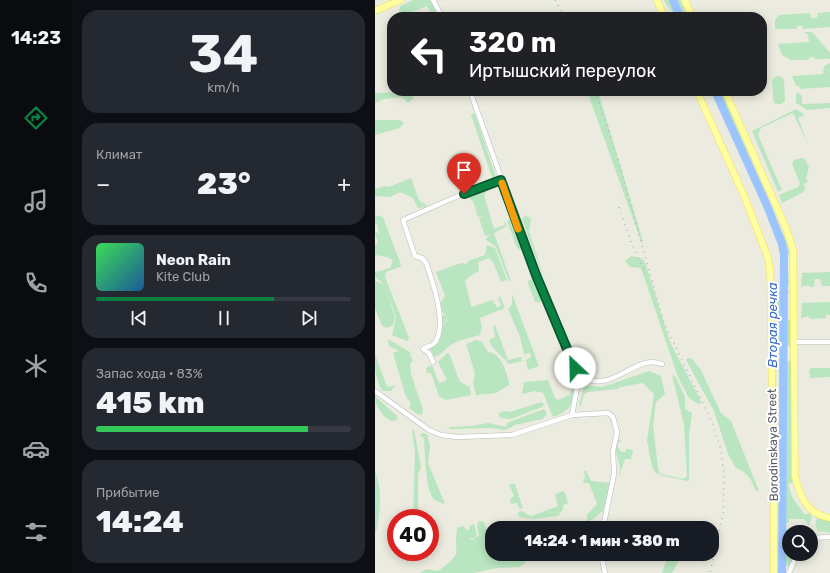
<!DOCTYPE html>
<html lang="ru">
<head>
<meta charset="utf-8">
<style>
  :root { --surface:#171b24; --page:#242831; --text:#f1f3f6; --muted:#9ea1a6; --line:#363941; --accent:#0b8043 }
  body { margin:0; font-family:Rubik,sans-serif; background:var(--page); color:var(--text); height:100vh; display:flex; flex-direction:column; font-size:15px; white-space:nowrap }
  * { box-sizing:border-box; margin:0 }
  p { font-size:13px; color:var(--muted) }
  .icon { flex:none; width:22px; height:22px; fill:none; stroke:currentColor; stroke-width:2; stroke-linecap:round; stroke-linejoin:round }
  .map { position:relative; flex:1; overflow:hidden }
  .panel { display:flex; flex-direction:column; gap:10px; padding:10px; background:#0d0f14; width:303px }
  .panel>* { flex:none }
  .guide { position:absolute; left:12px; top:12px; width:380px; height:84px; border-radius:16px; box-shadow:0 2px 10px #0003; background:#202124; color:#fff; overflow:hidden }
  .buttons { position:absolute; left:407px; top:525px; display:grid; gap:8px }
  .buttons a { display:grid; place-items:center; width:36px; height:36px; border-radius:50%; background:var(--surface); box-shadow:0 2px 10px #0003; font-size:20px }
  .speed { position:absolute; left:12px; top:509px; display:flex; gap:8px; font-size:20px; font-weight:700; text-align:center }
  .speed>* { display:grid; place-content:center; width:52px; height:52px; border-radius:50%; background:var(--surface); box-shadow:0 2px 10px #0003; line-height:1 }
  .speed .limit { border:6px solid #d22; background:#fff; color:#111 }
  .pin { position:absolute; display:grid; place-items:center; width:34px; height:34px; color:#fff; margin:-41px -17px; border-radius:50% 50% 50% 0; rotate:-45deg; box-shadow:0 0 4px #0007 }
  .pin .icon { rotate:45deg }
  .me { position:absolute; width:44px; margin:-22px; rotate:336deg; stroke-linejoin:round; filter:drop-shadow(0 0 3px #0008) }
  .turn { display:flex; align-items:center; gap:14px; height:84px; padding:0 16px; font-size:18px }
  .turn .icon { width:52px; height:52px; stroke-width:2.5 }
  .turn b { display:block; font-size:28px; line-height:34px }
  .big { font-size:30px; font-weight:800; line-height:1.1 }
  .panel .tile { flex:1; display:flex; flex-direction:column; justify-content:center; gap:6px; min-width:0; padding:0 14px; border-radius:16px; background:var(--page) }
  .panel .dial { align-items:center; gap:0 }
  .dial b { font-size:52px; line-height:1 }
  .song { display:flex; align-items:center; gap:12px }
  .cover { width:48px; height:48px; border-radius:6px; background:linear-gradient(135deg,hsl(130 70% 55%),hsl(210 70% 35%)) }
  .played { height:4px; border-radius:2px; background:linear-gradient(90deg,var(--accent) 70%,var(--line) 70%) }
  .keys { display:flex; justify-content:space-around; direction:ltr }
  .heat { display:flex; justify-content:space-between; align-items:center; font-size:22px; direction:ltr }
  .charge { height:6px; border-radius:3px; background:linear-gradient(90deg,#34c759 83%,var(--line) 0) }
  .trip { position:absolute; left:110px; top:521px; width:234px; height:40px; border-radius:16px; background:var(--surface); box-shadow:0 2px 10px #0003; font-weight:800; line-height:40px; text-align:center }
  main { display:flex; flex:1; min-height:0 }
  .menu { display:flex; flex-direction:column; width:72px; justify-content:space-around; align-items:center; background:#090b0e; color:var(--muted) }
  .menu .icon { width:28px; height:28px }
  .menu .current { color:var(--accent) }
  .menu b { font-size:18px; color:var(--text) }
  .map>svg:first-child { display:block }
  .green { fill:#b9e6c0 }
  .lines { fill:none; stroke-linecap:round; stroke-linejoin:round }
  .river { stroke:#9cc5ff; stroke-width:8 }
  .minor-casing { stroke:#b7b9bf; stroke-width:5.5 }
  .major-casing { stroke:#f7e14d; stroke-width:7 }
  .minor { stroke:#fff; stroke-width:4.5 }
  .major { stroke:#fffea1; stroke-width:6 }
  .rail { stroke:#b3b4b4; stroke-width:1.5; stroke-dasharray:1 5; stroke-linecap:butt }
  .route-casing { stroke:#07532c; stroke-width:10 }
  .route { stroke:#0b8043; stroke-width:7 }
  .slow { stroke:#f59e0b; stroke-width:7 }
  .labels { text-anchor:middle; stroke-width:4; stroke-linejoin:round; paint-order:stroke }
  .street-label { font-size:12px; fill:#585b61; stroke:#fff }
  .water-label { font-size:13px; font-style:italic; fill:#3a6ac7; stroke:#fff }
</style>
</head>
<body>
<main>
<nav class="menu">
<b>14:23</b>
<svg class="icon current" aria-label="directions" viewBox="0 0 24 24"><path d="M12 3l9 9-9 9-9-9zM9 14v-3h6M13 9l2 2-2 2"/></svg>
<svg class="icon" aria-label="music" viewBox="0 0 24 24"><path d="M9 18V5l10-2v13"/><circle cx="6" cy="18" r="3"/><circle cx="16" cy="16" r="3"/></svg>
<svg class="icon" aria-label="phone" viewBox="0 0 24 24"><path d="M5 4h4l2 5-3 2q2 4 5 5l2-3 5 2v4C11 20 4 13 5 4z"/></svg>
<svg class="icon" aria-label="climate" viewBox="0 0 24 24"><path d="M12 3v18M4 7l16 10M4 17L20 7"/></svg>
<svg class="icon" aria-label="car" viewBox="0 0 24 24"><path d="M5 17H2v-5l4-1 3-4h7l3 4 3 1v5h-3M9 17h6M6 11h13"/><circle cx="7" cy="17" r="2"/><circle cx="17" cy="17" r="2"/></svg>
<svg class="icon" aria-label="filters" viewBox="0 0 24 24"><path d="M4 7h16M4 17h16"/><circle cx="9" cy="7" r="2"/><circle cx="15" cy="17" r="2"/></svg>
</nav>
<section class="panel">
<div class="tile dial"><b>34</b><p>km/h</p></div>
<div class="tile"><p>Климат</p>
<div class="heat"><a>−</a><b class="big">23°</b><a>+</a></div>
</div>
<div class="tile">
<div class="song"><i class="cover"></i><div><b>Neon Rain</b><p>Kite Club</p></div></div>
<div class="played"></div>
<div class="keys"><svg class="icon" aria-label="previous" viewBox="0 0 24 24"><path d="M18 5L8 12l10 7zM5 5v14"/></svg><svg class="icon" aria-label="pause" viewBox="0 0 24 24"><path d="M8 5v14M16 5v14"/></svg><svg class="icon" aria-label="next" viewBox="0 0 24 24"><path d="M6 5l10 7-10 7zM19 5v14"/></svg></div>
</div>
<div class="tile"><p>Запас хода · 83%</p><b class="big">415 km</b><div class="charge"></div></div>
<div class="tile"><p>Прибытие</p><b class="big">14:24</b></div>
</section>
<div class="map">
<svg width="455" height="573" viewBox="0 0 455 573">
  <rect width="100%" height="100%" fill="#ecebdf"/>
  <!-- green -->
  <g class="green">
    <polygon points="38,0 57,0 65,17 58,17 52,6 34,13 34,17 27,17 24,12 25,6"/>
    <path d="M 289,0 L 305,0 L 313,17 L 301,17 C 298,10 292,8 289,0 Z"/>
    <polygon points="455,12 455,27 428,29 427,26 423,26 421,29 400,29 400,20 404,15 435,13 436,18 442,18 443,13"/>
    <polygon points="430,32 437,32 455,53 455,59 439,59 439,57 434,57 434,60 416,60 407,55 403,44 434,42 433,34 430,34"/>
    <polygon points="455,63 455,87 425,89 424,86 421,86 417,76 448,74 449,66"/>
    <polygon points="402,76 407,77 409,80 410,101 406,104 400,104 398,100 397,80"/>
    <polygon points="39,91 38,99 33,103 27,97 9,99 0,103 0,93"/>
    <polygon points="212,91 223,91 267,238 268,242 267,244"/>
    <polygon points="336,91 346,91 411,240 415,254 412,254 414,285 408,283 405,246 392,210"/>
    <polygon points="424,93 427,96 427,104 455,103 455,108 432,110 421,103 421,94"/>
    <polygon points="421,109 430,115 423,118 433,144 418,113 386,128 383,135 407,190 403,192 377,131"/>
    <polygon points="98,113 100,114 122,180 118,180 96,115"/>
    <polygon points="0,120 25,120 29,123 25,128 0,135"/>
    <polygon points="427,158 430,159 434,167 431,178 433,182 428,184 431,189 427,193 407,203 404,195 423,187 425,184 417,163 419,160"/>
    <polygon points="36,178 44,200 51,205 51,207 43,208 38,198 25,192 15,197 0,196 0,189 10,186 14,187"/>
    <polygon points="108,190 112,191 109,195 119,229 130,225 129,220 132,226 119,233 136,281 133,279 121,247 110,239 116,234 110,236 104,218 110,216 116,233 110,216 103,217 98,201 95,200 94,197"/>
    <polygon points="0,215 8,217 26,265 25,267 11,272 10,277 34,338 32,341 17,335 21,318 10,285 20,318 18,325 12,328 7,326 0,309 0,281 9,284 0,277 0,272 15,268 18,260 12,257 0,255 0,246 3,243 0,232 4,233 2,224 0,223"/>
    <polygon points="151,215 156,219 154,231 171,284 147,219"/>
    <polygon points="135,218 147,246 146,250 142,248 132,221"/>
    <path d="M 112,245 L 120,248 L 132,280 L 126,282 L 118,262 L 114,258 L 103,262 L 104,271 L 95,276 L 90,281 L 98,314 L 96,307 L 118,300 L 122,308 L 126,305 L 123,298 L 125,296 L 130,308 L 105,318 L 107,327 L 105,335 C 96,338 87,339 77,344 C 70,348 68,355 59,357 L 55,348 L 64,342 L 69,323 L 73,321 L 71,315 L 72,321 L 68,323 L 67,316 L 71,315 L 68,313 L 65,304 L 70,296 L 61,272 L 86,263 L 92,264 L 93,261 L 110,255 Z"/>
    <polygon points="257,256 268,259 271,265 295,342 326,401 325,405 314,398 303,377 266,268 255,267 250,261"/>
    <polygon points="455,272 455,286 447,286 445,279 440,279 439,287 435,287 433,285 426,287 427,273"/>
    <polygon points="158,279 161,280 167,296 165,303 160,302 153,283 153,281"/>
    <polygon points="402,291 413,291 416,293 413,293 413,320 416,320 415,346 403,346"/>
    <polygon points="137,294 164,366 153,370 151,360 156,357 155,353 149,354 145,337 133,309 137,304"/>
    <polygon points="455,302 455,315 451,315 451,318 435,319 433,316 426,318 427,303"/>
    <polygon points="120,325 133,360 146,357 147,361 134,364 117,347 114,340 120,337 118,327"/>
    <polygon points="13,339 35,352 36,355 32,357 36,356 38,361 35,363 36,374 48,410 47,415 42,414 34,408 36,404 30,394 18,353 24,351 14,346"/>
    <path d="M 101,340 L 107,342 L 113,352 C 126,352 131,372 134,381 L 134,385 L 121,393 L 101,395 L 98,383 L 100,373 L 91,344 Z"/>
    <polygon points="72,353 74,353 85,382 95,387 96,395 71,400 64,396 56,373 52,373 51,368 57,365 64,383 72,380 63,362"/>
    <path d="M 0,354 L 12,387 L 21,385 L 16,391 L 7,391 C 0,377 0,370 0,354 Z"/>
    <path d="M 313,358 L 316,358 L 326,370 L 346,413 L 356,421 L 384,491 L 380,490 C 376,478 373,473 361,468 L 353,454 L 339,411 L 311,360 Z"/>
    <polygon points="404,360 416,361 416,475 418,482 413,484 417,497 430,515 434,513 437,516 434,526 429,519 414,519 414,523 405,523"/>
    <polygon points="436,368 455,368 455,377 435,378 434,371"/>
    <polygon points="274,371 286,376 290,394 281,402 278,425 283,468 285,474 309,479 312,476 309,425 297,375 300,376 310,397 310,409 317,413 314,436 314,478 313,481 288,476 281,473 277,467 272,441 279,394 268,383 245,387 243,389 213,392 209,394 206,406 204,405 209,385 227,387"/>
    <path d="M 202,378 C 198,399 201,409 178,417 L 168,393 L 160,391 L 147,394 L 149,382 L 173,380 L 180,398 L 183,400 L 195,395 L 198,380 Z"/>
    <path d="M 0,396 L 22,416 L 22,420 L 16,421 C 7,416 0,406 0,396 Z"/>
    <polygon points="166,402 169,404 167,407 136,419 126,418 123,414 129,411 135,412"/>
    <polygon points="169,409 172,413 168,419 139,425 137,427 130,430 116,428 74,429 75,427 97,426 113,423 131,427 132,423"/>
    <polygon points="39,429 46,467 43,474 43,518 38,518 40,452 37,431"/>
    <path d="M 47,433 L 52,434 L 55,446 L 53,463 L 70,504 C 67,503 62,502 59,499 C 50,491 50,451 49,438 L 45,436 Z"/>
    <path d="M 243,440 L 247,440 L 243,443 L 243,447 L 246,452 L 250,452 L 251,449 L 258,450 L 256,459 L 250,459 L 244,476 C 243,473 246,471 245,467 C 243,458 238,448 243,440 Z"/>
    <path d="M 0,471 C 8,491 5,508 2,529 L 0,533 Z"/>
    <polygon points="209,471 211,471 216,481 235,483 235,485 228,511 218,519 197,528 212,520 212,515 222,504 214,483 209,483 208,480 210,478"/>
    <polygon points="134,484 140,484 148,509 144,508 142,503 136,504 135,499 139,496"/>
    <path d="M 188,491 L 190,493 L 193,503 L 188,505 L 188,509 L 183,516 L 159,519 L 144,517 L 142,513 C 148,508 150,515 156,516 L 183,506 L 180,494 Z"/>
    <polygon points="442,518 455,521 455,533 443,531 440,525"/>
    <path d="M 104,521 L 108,521 L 112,529 L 117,532 L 117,554 L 125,554 L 130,557 L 138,554 L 149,554 L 151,559 L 149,564 L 144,567 L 122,568 L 98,573 L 45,573 L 51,569 L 63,571 C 90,551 78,557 82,528 L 88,526 L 93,531 L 96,525 L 99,524 L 102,534 L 100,538 L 95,538 L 96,540 L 104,536 L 102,525 Z"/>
    <polygon points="405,530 418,530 418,532 414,532 414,554 417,554 417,559 419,559 415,566 409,565 405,563"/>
    <polygon points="293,554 300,554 305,558 297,573 287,573"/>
  </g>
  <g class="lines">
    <!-- river -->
    <g class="river">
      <polyline points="298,0 305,17"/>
      <polyline points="340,91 393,208 407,244 409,255 407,573"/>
    </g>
    <!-- minor casing -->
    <g class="minor-casing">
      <g id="minor">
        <polyline points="58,0 67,17"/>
        <path d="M 95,91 L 161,275 L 204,376 C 238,396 259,353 287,364"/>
        <polyline points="420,342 455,342"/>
        <path d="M 58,362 L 54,353 L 48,349 C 52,346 59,346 61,341 C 72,322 58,282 51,263 L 47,258 L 40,256 L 28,220 L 83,196 L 126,180"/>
        <polyline points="0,391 54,430 66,435 83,437 137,435 197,415 204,376"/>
        <polyline points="197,415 233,413 238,417 242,432 238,451 239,474 228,528"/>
        <polyline points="436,538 455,537"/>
        <polyline points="226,554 230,573"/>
        <polyline points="414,573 422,554"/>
      </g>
    </g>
    <!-- major casing -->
    <g class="major-casing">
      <g id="major">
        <polyline points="282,0 289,17"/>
        <polyline points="310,0 317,17"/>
        <polyline points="0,11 25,0"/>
        <polyline points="322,91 370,198 393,258 395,269 399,489 399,573"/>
        <path d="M 350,91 L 411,228 L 418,249 L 420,476 C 425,497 432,514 455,518"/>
      </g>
    </g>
    <!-- minor -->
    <use href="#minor" class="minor"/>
    <!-- major -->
    <use href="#major" class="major"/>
    <!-- rail -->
    <g class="rail">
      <polyline points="180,0 190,17"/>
      <polyline points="220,91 242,156 289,323 338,424 346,450 349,473 348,513 335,573"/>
      <polyline points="244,207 257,244 269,270"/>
    </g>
  </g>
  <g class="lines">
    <!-- route casing -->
    <g class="route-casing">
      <polyline id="route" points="89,194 126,180 161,275 200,368"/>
    </g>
    <!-- route -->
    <use href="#route" class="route"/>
    <!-- slow -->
    <polyline class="slow" points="127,183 143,229"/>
  </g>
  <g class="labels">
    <!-- street labels -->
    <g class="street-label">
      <text transform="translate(398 445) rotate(-91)" y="4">Borodinskaya Street</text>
    </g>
    <!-- water labels -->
    <g class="water-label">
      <text transform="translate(397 325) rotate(-90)" y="5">Вторая речка</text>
    </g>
  </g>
</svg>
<div class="buttons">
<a><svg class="icon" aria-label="search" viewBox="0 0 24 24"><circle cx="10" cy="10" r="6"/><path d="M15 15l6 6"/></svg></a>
</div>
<div class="speed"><div class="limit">40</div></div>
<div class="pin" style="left:89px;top:194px;background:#d93025"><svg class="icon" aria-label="arrive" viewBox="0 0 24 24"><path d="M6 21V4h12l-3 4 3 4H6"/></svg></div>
<svg class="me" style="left:200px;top:368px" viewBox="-20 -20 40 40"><circle r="19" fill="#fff"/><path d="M0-13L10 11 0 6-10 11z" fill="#0b8043"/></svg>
<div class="trip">14:24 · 1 мин · 380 m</div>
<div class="guide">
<div class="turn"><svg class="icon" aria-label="left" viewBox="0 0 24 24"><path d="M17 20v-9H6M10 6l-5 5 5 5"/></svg><div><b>320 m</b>Иртышский переулок</div></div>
</div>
</div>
</main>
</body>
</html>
